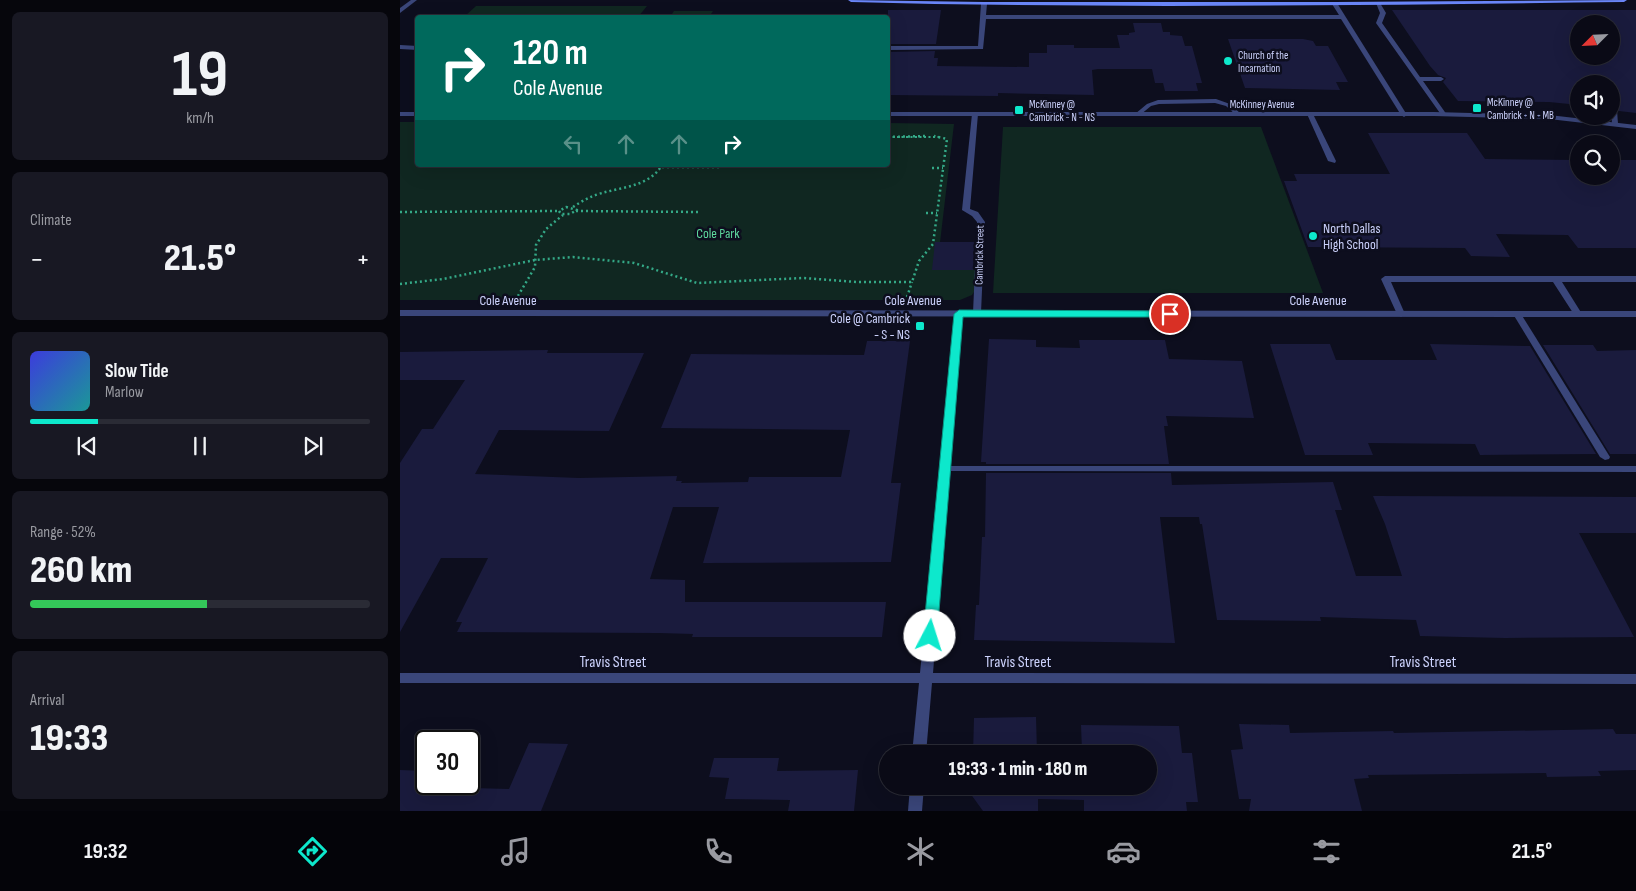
<!DOCTYPE html>
<html lang="en">
<head>
<meta charset="utf-8">
<style>
  :root { --surface:#0a0a16; --page:#181823; --text:#f1f3f6; --muted:#999aa1; --line:#2a2b35; --accent:#0de8cc }
  body { margin:0; font-family:"Sofia Sans Condensed",sans-serif; background:var(--page); color:var(--text); height:100vh; display:flex; flex-direction:column; font-size:19px; white-space:nowrap }
  * { box-sizing:border-box; margin:0 }
  p { font-size:16px; color:var(--muted) }
  .icon { flex:none; width:28px; height:28px; fill:none; stroke:currentColor; stroke-width:2; stroke-linecap:round; stroke-linejoin:round }
  .map { position:relative; flex:1; overflow:hidden }
  .panel { display:flex; flex-direction:column; gap:12px; padding:12px; background:#06060c; width:400px }
  .panel>* { flex:none }
  .guide { position:absolute; left:15px; top:15px; width:475px; height:152px; border-radius:5px; box-shadow:0 5px 20px #0002,0 0 0 1px var(--line); background:#00695c; color:#fff; overflow:hidden }
  .needle { width:32px; rotate:246deg }
  .buttons { position:absolute; left:1170px; top:15px; display:grid; gap:10px }
  .buttons a { display:grid; place-items:center; width:50px; height:50px; border-radius:50%; background:var(--surface); box-shadow:0 5px 20px #0002,0 0 0 1px var(--line); font-size:25px }
  .speed { position:absolute; left:15px; top:730px; display:flex; gap:10px; font-size:25px; font-weight:700; text-align:center }
  .speed>* { display:grid; place-content:center; width:65px; height:65px; border-radius:50%; background:var(--surface); box-shadow:0 5px 20px #0002,0 0 0 1px var(--line); line-height:1 }
  .speed .limit { border:2px solid #111; border-radius:8px; background:#fff; color:#111 }
  .pin { position:absolute; display:grid; place-items:center; width:42px; height:42px; color:#fff; margin:-21px; border:2px solid #fff; border-radius:50%; box-shadow:0 1px 5px #0007 }
  .me { position:absolute; width:55px; margin:-28px; rotate:5deg; stroke-linejoin:round; filter:drop-shadow(0 0 4px #0008) }
  .turn { display:flex; align-items:center; gap:18px; height:105px; padding:0 15px; font-size:22px }
  .turn .icon { width:65px; height:65px; stroke-width:2.5 }
  .turn b { display:block; font-size:35px; line-height:42px }
  .lanes { display:flex; align-items:center; height:48px; padding:0 15px; background:#0003; justify-content:center; gap:25px; direction:ltr }
  .lanes .off { opacity:.35 }
  .big { font-size:38px; font-weight:800; line-height:1.1 }
  .panel .card { flex:1; display:flex; flex-direction:column; justify-content:center; gap:8px; min-width:0; padding:0 18px; border-radius:8px; background:var(--page) }
  .panel .dial { align-items:center; gap:0 }
  .dial b { font-size:65px; line-height:1 }
  .song { display:flex; align-items:center; gap:15px }
  .cover { width:60px; height:60px; border-radius:8px; background:linear-gradient(135deg,hsl(240 70% 55%),hsl(180 70% 35%)) }
  .played { height:5px; border-radius:2px; background:linear-gradient(90deg,var(--accent) 20%,var(--line) 20%) }
  .keys { display:flex; justify-content:space-around; direction:ltr }
  .heat { display:flex; justify-content:space-between; align-items:center; font-size:28px; direction:ltr }
  .charge { height:8px; border-radius:4px; background:linear-gradient(90deg,#34c759 52%,var(--line) 0) }
  .trip { position:absolute; left:479px; top:745px; width:278px; height:50px; border-radius:25px; background:var(--surface); box-shadow:0 5px 20px #0002,0 0 0 1px var(--line); font-weight:800; line-height:50px; text-align:center }
  .tabs { display:flex; height:80px; justify-content:space-around; align-items:center; background:#040409; color:var(--muted) }
  .tabs .icon { width:35px; height:35px }
  .tabs .active { color:var(--accent) }
  .tabs b { font-size:22px; color:var(--text) }
  main { display:flex; flex:1; min-height:0 }
  .map>svg:first-child { display:block }
  .green { fill:#102721 }
  .building { fill:#1a1b3d; fill-rule:evenodd }
  .lines { fill:none; stroke-linecap:round; stroke-linejoin:round }
  .path-far1 { stroke:#34a987; stroke-width:2; stroke-dasharray:2 2.5; stroke-linecap:butt }
  .path { stroke:#34a987; stroke-width:2.5; stroke-dasharray:2 3; stroke-linecap:butt }
  .service { fill:#3a467a; fill-rule:evenodd }
  .minor { fill:#3a467a; fill-rule:evenodd }
  .tertiary { fill:#3a467a; fill-rule:evenodd }
  .secondary { fill:#6985f7; fill-rule:evenodd }
  .route { fill:#0de8cc; stroke:#089785 }
  .poi-dot { fill:#0de8cc; stroke:#0d0e1e; stroke-width:2 }
  .labels { text-anchor:middle; stroke-width:5; stroke-linejoin:round; paint-order:stroke }
  .far-poi-label { font-size:11px; fill:#ccd2fc; stroke:#0d0e1e; text-anchor:start }
  .far-street-label { font-size:11px; fill:#ccd2fc; stroke:#0d0e1e }
  .poi-label { font-size:14px; fill:#ccd2fc; stroke:#0d0e1e; text-anchor:start }
  .park-label { font-size:14px; fill:#5dd79d; stroke:#0d0e1e }
  .street-label { font-size:14px; fill:#ccd2fc; stroke:#0d0e1e }
  .near-street-label { font-size:16px; fill:#ccd2fc; stroke:#0d0e1e }
</style>
</head>
<body>
<main>
<section class="panel">
<div class="card dial"><b>19</b><p>km/h</p></div>
<div class="card"><p>Climate</p>
<div class="heat"><a>−</a><b class="big">21.5°</b><a>+</a></div>
</div>
<div class="card">
<div class="song"><i class="cover"></i><div><b>Slow Tide</b><p>Marlow</p></div></div>
<div class="played"></div>
<div class="keys"><svg class="icon" aria-label="previous" viewBox="0 0 24 24"><path d="M18 5L8 12l10 7zM5 5v14"/></svg><svg class="icon" aria-label="pause" viewBox="0 0 24 24"><path d="M8 5v14M16 5v14"/></svg><svg class="icon" aria-label="next" viewBox="0 0 24 24"><path d="M6 5l10 7-10 7zM19 5v14"/></svg></div>
</div>
<div class="card"><p>Range · 52%</p><b class="big">260 km</b><div class="charge"></div></div>
<div class="card"><p>Arrival</p><b class="big">19:33</b></div>
</section>
<div class="map">
<svg width="1236" height="811" viewBox="0 0 1236 811">
  <rect width="100%" height="100%" fill="#0d0e1e"/>
  <!-- green -->
  <g class="green">
    <polygon points="76,6 247,6 238,17 64,17"/>
    <polygon points="274,11 313,11 309,17 270,17"/>
    <polygon points="0,122 17,122 18,165 488,165 488,123 554,124 537,268 575,269 575,290 572,295 560,300 0,300"/>
    <polygon points="603,127 861,127 923,293 593,293"/>
  </g>
  <!-- building -->
  <g class="building">
    <polygon points="488,10 541,10 536,44 488,44"/>
    <path d="M 992,10 L 1236,10 L 1236,113 L 1219,111 L 1215,106 L 1211,107 L 1211,84 L 1179,84 L 1179,105 L 1149,102 L 1058,101 L 1043,82 L 1046,78 L 1038,75 L 1030,66 ZM 1179,24 L 1211,24 L 1211,56 L 1179,56 Z"/>
    <polygon points="733,23 761,23 763,32 770,32 770,35 782,36 785,46 792,46 802,83 796,83 798,91 765,91 763,83 755,83 752,69 698,69 692,70 694,95 598,93 598,96 488,95 488,52 535,51 534,58 538,58 537,66 629,67 629,53 647,53 647,45 674,45 674,48 720,48 717,35 729,35 729,33 735,32"/>
    <polygon points="828,39 903,39 913,41 916,46 928,46 948,82 936,82 940,90 845,88"/>
    <polygon points="968,133 1067,133 1085,159 1179,160 1179,176 1211,176 1211,160 1236,160 1236,248 1178,248 1168,235 1096,234 1110,257 1071,256 1065,248 908,247 884,181 897,181 894,174 990,174"/>
    <polygon points="535,242 574,242 573,270 532,270"/>
    <polygon points="589,339 636,340 636,347 680,348 679,340 765,340 769,359 842,361 854,418 766,416 768,426 764,426 769,464 586,464 586,462 581,462"/>
    <polygon points="467,341 510,341 491,483 501,483 491,562 303,563 319,507 273,507 250,579 285,580 285,602 486,602 482,637 292,637 293,634 259,633 57,632 62,622 56,622 88,558 41,558 0,632 0,463 22,429 33,429 65,380 0,380 0,352 148,350 147,353 244,353 209,431 99,430 75,474 179,478 277,476 276,481 282,481 281,483 348,482 349,477 441,477 450,430 261,428 291,354 464,355"/>
    <polygon points="870,344 930,344 936,360 1037,360 1030,344 1130,346 1196,454 1080,455 1075,444 968,443 973,455 905,455"/>
    <polygon points="1143,345 1193,345 1197,351 1236,350 1236,454 1210,454"/>
    <polygon points="586,473 771,473 772,485 933,482 942,510 935,510 956,576 1002,576 985,524 973,496 1236,497 1236,533 1179,533 1234,637 1105,638 1020,636 1016,620 920,617 921,621 817,620 802,524 800,524 799,517 760,517 775,643 574,640 576,605 579,605 582,537 585,537"/>
    <polygon points="636,717 637,752 682,751 681,725 779,726 782,753 792,753 798,802 786,802 787,811 684,811 684,800 638,799 638,811 583,811 570,793 570,786 748,786 748,754 573,754 574,718"/>
    <polygon points="839,724 889,725 890,733 993,731 994,733 1213,729 1216,734 1236,734 1236,770 1198,771 1201,776 1147,777 1146,773 968,775 969,778 954,779 962,811 849,811 851,799 839,799 831,750 843,749"/>
    <polygon points="129,743 168,744 141,811 0,811 0,770 26,771 26,784 37,784 35,787 109,789"/>
    <polygon points="314,758 379,758 377,771 458,770 454,811 388,811 390,800 325,799 329,778 309,777"/>
  </g>
  <g class="lines">
    <!-- path-far1 -->
    <polyline class="path-far1" points="488,137 539,137"/>
    <!-- path -->
    <g class="path">
      <polyline points="488,137 527,136"/>
      <polyline points="262,167 320,167"/>
      <polyline points="532,168 543,168"/>
      <polygon points="166,207 177,210 170,214 161,214 159,211"/>
      <path d="M 173,207 C 182,201 191,196 202,193 C 223,187 250,186 262,165"/>
      <polyline points="176,211 299,212"/>
      <polyline points="0,212 159,211"/>
      <polyline points="526,213 537,213"/>
      <polyline points="0,284 43,279 135,260 173,257 234,263 297,283 403,278 457,282 512,282 519,261 533,244 547,139 534,136"/>
      <polyline points="118,296 135,267 136,245 146,229 163,215"/>
      <polyline points="507,297 512,282"/>
    </g>
    <!-- service -->
    <g class="service">
      <polygon points="584,2 587,4 586,15 939,15 932,4 937,3 1007,115 1004,117 1001,115 941,19 586,19 583,49 488,50 488,46 578,46 581,4"/>
      <polygon points="976,3 980,3 986,13 982,23 1020,77 1041,77 1044,79 1041,81 1023,81 1047,115 1046,116 1042,116 976,23 980,13"/>
      <polygon points="0,45 18,46 18,50 0,49"/>
      <polygon points="816,99 830,104 841,114 836,115 826,106 815,103 759,104 751,106 740,115 735,114 747,104 758,100"/>
      <polygon points="1214,108 1217,110 1218,124 1215,126 1212,124 1211,109"/>
      <polygon points="575,112 578,114 570,209 578,212 585,222 581,313 577,316 573,313 577,222 572,216 562,210 572,114"/>
      <polygon points="910,112 913,114 936,161 935,163 928,161 907,114"/>
      <polygon points="985,276 1236,276 1236,282 1162,282 1182,314 1178,317 1175,316 1153,282 991,282 1005,314 1001,317 997,314 981,279"/>
      <polygon points="1117,311 1121,314 1210,457 1209,459 1205,460 1200,457 1113,314"/>
      <polygon points="545,466 1236,466 1236,472 541,471 540,469"/>
    </g>
    <!-- minor -->
    <g class="minor">
      <polygon points="11,0 17,0 0,13 0,8"/>
      <polygon points="559,310 563,313 533,673 1236,674 1236,684 532,683 526,754 512,754 519,683 0,683 0,673 520,673 555,313"/>
      <polygon points="510,786 524,786 522,811 508,811"/>
    </g>
    <!-- tertiary -->
    <g class="tertiary">
      <rect x="0" y="112" width="18" height="4"/>
      <polygon points="488,112 1034,112 1149,115 1236,125 1236,129 1149,119 1034,116 488,116"/>
      <polygon points="0,310 1236,311 1236,317 0,316"/>
    </g>
    <!-- secondary -->
    <path class="secondary" d="M 448,0 L 584,2 L 935,2 L 1227,0 L 1224,2 C 966,5 709,9 451,2 Z"/>
  </g>
  <!-- route -->
  <polygon class="route" points="559,310 770,311 775,314 770,317 563,317 537,636 530,641 523,636 554,314"/>
  <!-- markers -->
  <g class="poi-dot">
    <circle cx="828" cy="61" r="5"/>
    <rect x="1072" y="103" width="10" height="10" rx="2.5"/>
    <rect x="614" y="105" width="10" height="10" rx="2.5"/>
    <circle cx="913" cy="236" r="5"/>
    <rect x="515" y="321" width="10" height="10" rx="2.5"/>
  </g>
  <g class="labels">
    <!-- far-poi labels -->
    <g class="far-poi-label">
      <text x="838" y="59">Church of the<tspan x="838" dy="13">Incarnation</tspan></text>
      <text x="1087" y="106">McKinney @<tspan x="1087" dy="13">Cambrick - N - MB</tspan></text>
      <text x="629" y="108">McKinney @<tspan x="629" dy="13">Cambrick - N - NS</tspan></text>
    </g>
    <!-- far-street labels -->
    <g class="far-street-label">
      <text x="862" y="108">McKinney Avenue</text>
      <text transform="translate(579 255) rotate(-89)" y="4">Cambrick Street</text>
    </g>
    <!-- poi labels -->
    <g class="poi-label">
      <text x="923" y="233">North Dallas<tspan x="923" dy="16">High School</tspan></text>
      <text x="510" y="323" text-anchor="end">Cole @ Cambrick<tspan x="510" dy="16">- S - NS</tspan></text>
    </g>
    <!-- park labels -->
    <g class="park-label">
      <text x="318" y="238">Cole Park</text>
    </g>
    <!-- street labels -->
    <g class="street-label">
      <text x="108" y="305">Cole Avenue</text>
      <text x="513" y="305">Cole Avenue</text>
      <text x="918" y="305">Cole Avenue</text>
    </g>
    <!-- near-street labels -->
    <g class="near-street-label">
      <text x="213" y="667">Travis Street</text>
      <text x="618" y="667">Travis Street</text>
      <text x="1023" y="667">Travis Street</text>
    </g>
  </g>
</svg>
<div class="buttons">
<a><svg class="needle" viewBox="-14 -14 28 28"><path d="M0-13l5 13h-10z" fill="#e53935"/><path d="M0 13l5-13h-10z" fill="#999aa1"/></svg></a>
<a><svg class="icon" aria-label="sound" viewBox="0 0 24 24"><path d="M4 9h4l5-4v14l-5-4H4zM17 9q2 3 0 6"/></svg></a>
<a><svg class="icon" aria-label="search" viewBox="0 0 24 24"><circle cx="10" cy="10" r="6"/><path d="M15 15l6 6"/></svg></a>
</div>
<div class="speed"><div class="limit">30</div></div>
<div class="pin" style="left:770px;top:314px;background:#d93025"><svg class="icon" aria-label="arrive" viewBox="0 0 24 24"><path d="M6 21V4h12l-3 4 3 4H6"/></svg></div>
<svg class="me" style="left:530px;top:636px" viewBox="-20 -20 40 40"><circle r="19" fill="#fff"/><path d="M0-13L10 11 0 6-10 11z" fill="#0de8cc"/></svg>
<div class="trip">19:33 · 1 min · 180 m</div>
<div class="guide">
<div class="turn"><svg class="icon" aria-label="right" viewBox="0 0 24 24"><path d="M7 20v-9h11M14 6l5 5-5 5"/></svg><div><b>120 m</b>Cole Avenue</div></div>
<div class="lanes"><svg class="icon off" aria-label="left" viewBox="0 0 24 24"><path d="M17 20v-9H6M10 6l-5 5 5 5"/></svg><svg class="icon off" aria-label="ahead" viewBox="0 0 24 24"><path d="M12 20V5M6 11l6-6 6 6"/></svg><svg class="icon off" aria-label="ahead" viewBox="0 0 24 24"><path d="M12 20V5M6 11l6-6 6 6"/></svg><svg class="icon" aria-label="right" viewBox="0 0 24 24"><path d="M7 20v-9h11M14 6l5 5-5 5"/></svg></div>
</div>
</div>
</main>
<nav class="tabs">
<b>19:32</b>
<svg class="icon active" aria-label="directions" viewBox="0 0 24 24"><path d="M12 3l9 9-9 9-9-9zM9 14v-3h6M13 9l2 2-2 2"/></svg>
<svg class="icon" aria-label="music" viewBox="0 0 24 24"><path d="M9 18V5l10-2v13"/><circle cx="6" cy="18" r="3"/><circle cx="16" cy="16" r="3"/></svg>
<svg class="icon" aria-label="phone" viewBox="0 0 24 24"><path d="M5 4h4l2 5-3 2q2 4 5 5l2-3 5 2v4C11 20 4 13 5 4z"/></svg>
<svg class="icon" aria-label="climate" viewBox="0 0 24 24"><path d="M12 3v18M4 7l16 10M4 17L20 7"/></svg>
<svg class="icon" aria-label="car" viewBox="0 0 24 24"><path d="M5 17H2v-5l4-1 3-4h7l3 4 3 1v5h-3M9 17h6M6 11h13"/><circle cx="7" cy="17" r="2"/><circle cx="17" cy="17" r="2"/></svg>
<svg class="icon" aria-label="filters" viewBox="0 0 24 24"><path d="M4 7h16M4 17h16"/><circle cx="9" cy="7" r="2"/><circle cx="15" cy="17" r="2"/></svg>
<b>21.5°</b>
</nav>
</body>
</html>
